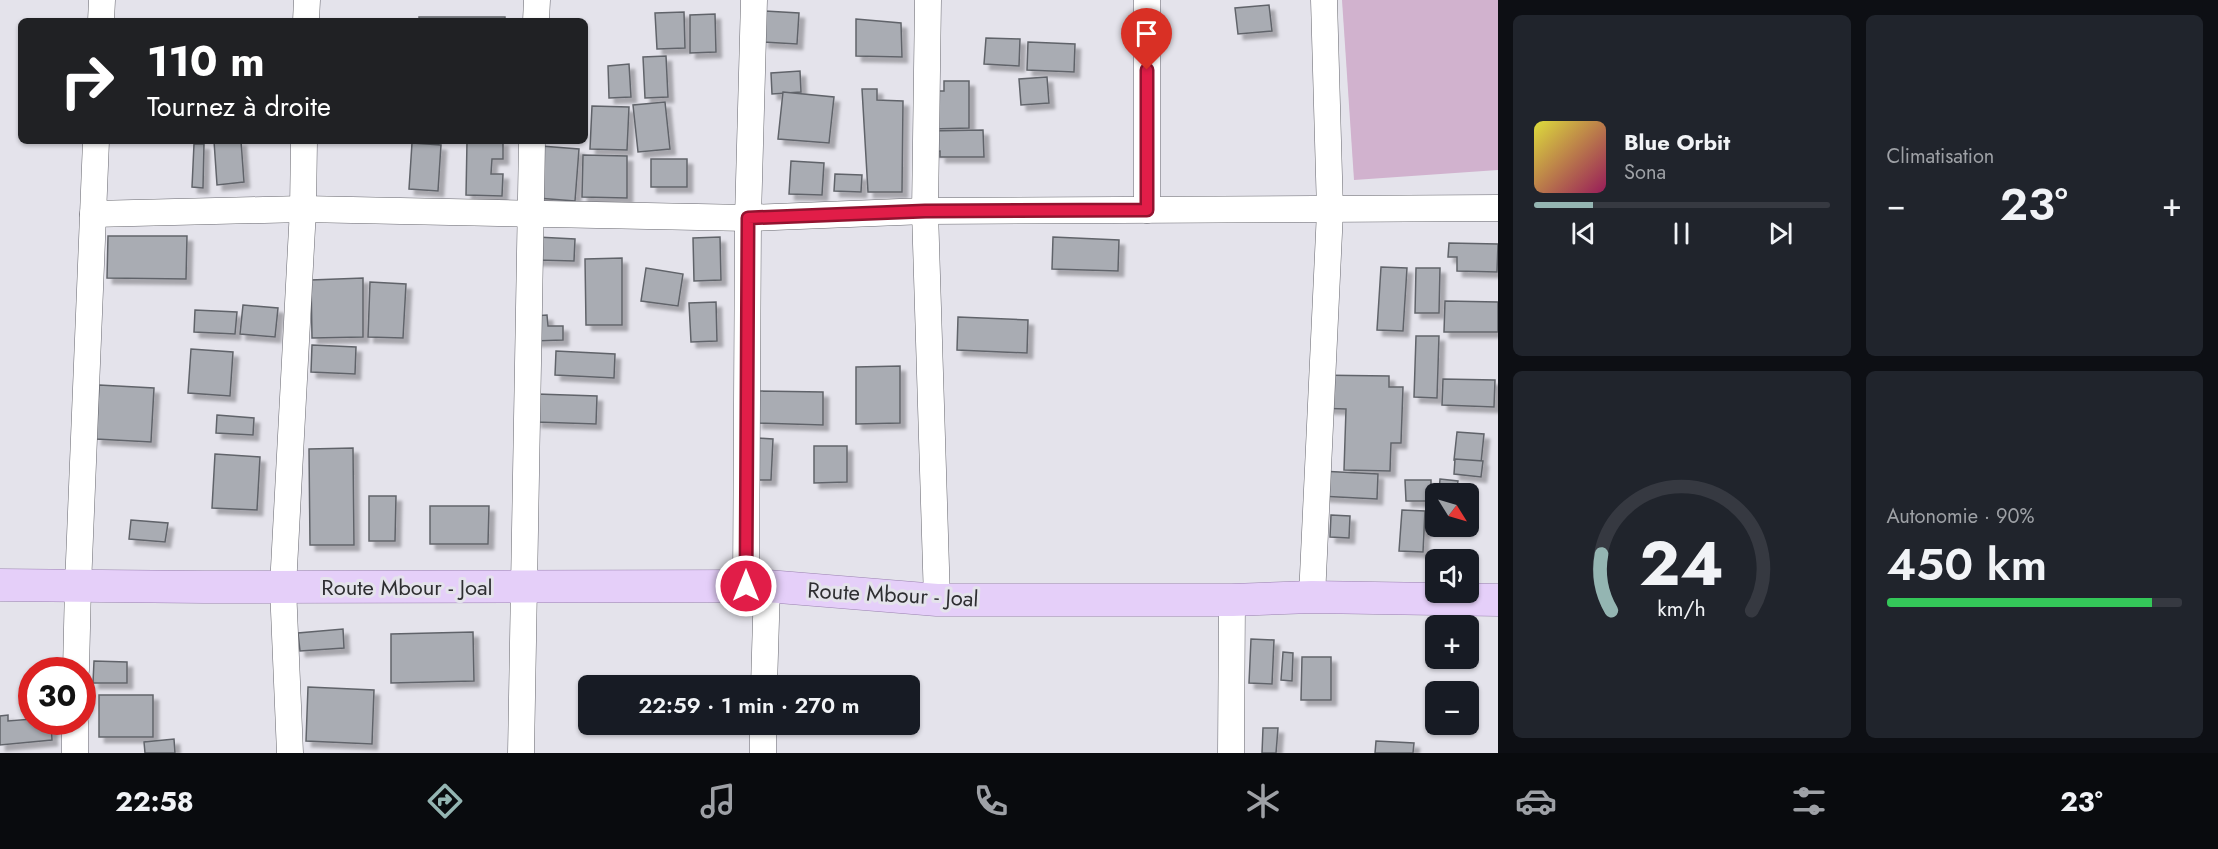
<!DOCTYPE html>
<html lang="fr">
<head>
<meta charset="utf-8">
<style>
  :root { --surface:#171b24; --page:#20242c; --text:#f1f3f6; --muted:#9ea1a6; --line:#363941; --accent:#94b5b2 }
  body { margin:0; font-family:Jost,sans-serif; background:var(--page); color:var(--text); height:100vh; display:flex; flex-direction:column; font-size:22px; white-space:nowrap }
  * { box-sizing:border-box; margin:0 }
  p { font-size:20px; color:var(--muted) }
  .icon { flex:none; width:33px; height:33px; fill:none; stroke:currentColor; stroke-width:2; stroke-linecap:round; stroke-linejoin:round }
  .map { position:relative; flex:1; overflow:hidden }
  .details { display:flex; flex-direction:column; gap:15px; padding:15px; background:#0d0f14; width:720px }
  .details>* { flex:none }
  .hud { position:absolute; left:18px; top:18px; width:570px; height:126px; border-radius:9px; box-shadow:0 2px 4px #0004; background:#202124; color:#fff; overflow:hidden }
  .needle { width:39px; rotate:127deg }
  .buttons { position:absolute; left:1425px; top:483px; display:grid; gap:12px }
  .buttons a { display:grid; place-items:center; width:54px; height:54px; border-radius:9px; background:var(--surface); box-shadow:0 2px 4px #0004; font-size:30px }
  .speed { position:absolute; left:18px; top:657px; display:flex; gap:12px; font-size:30px; font-weight:700; text-align:center }
  .speed>* { display:grid; place-content:center; width:78px; height:78px; border-radius:50%; background:var(--surface); box-shadow:0 2px 4px #0004; line-height:1 }
  .speed .limit { border:9px solid #d22; background:#fff; color:#111 }
  .pin { position:absolute; display:grid; place-items:center; width:51px; height:51px; color:#fff; margin:-62px -26px; border-radius:50% 50% 50% 0; rotate:-45deg; box-shadow:0 0 6px #0007 }
  .pin .icon { rotate:45deg }
  .me { position:absolute; width:66px; margin:-33px; rotate:0deg; stroke-linejoin:round; filter:drop-shadow(0 0 4px #0008) }
  .turn { display:flex; align-items:center; gap:21px; height:126px; padding:0 30px; font-size:27px }
  .turn .icon { width:78px; height:78px; stroke-width:2.5 }
  .turn b { display:block; font-size:42px; line-height:51px }
  .big { font-size:45px; font-weight:600; line-height:1.1 }
  .details .card { flex:1; display:flex; flex-direction:column; justify-content:center; gap:9px; min-width:0; padding:0 21px; border-radius:9px; background:var(--page) }
  .details .dial { align-items:center; gap:0 }
  .dial svg { height:156px; overflow:visible; fill:none; stroke:var(--line); stroke-width:7; stroke-linecap:round; text-anchor:middle }
  .dial text { fill:var(--text); stroke:none }
  .song { display:flex; align-items:center; gap:18px }
  .cover { width:72px; height:72px; border-radius:9px; background:linear-gradient(135deg,hsl(60 70% 55%),hsl(330 70% 35%)) }
  .played { height:6px; border-radius:3px; background:linear-gradient(90deg,var(--accent) 20%,var(--line) 20%) }
  .keys { display:flex; justify-content:space-around; direction:ltr }
  .heat { display:flex; justify-content:space-between; align-items:center; font-size:33px; direction:ltr }
  .charge { height:9px; border-radius:4px; background:linear-gradient(90deg,#34c759 90%,var(--line) 0) }
  .details .tiles { flex:1; display:grid; gap:15px; grid-template-columns:repeat(2,1fr) }
  .trip { position:absolute; left:578px; top:675px; width:342px; height:60px; border-radius:9px; background:var(--surface); box-shadow:0 2px 4px #0004; font-weight:600; line-height:60px; text-align:center }
  .tabs { display:flex; height:96px; justify-content:space-around; align-items:center; background:#090b0e; color:var(--muted) }
  .tabs .icon { width:42px; height:42px }
  .tabs .selected { color:var(--accent) }
  .tabs b { font-size:27px; color:var(--text) }
  main { display:flex; flex:1; min-height:0 }
  .map>svg:first-child { display:block }
  .green { fill:#d1b2ce }
  .building { fill:#a9acb3; stroke:#61646a; stroke-width:1.5; filter:url(#shadow) }
  .lines { fill:none; stroke-linecap:round; stroke-linejoin:round }
  .minor-casing { stroke:#67676e; stroke-width:27 }
  .major-casing { stroke:#9a82b0; stroke-width:33 }
  .minor { stroke:#fff; stroke-width:26 }
  .major { stroke:#e5cff9; stroke-width:32 }
  .route-casing { stroke:#92132f; stroke-width:15 }
  .route { stroke:#e11d48; stroke-width:10 }
  .labels { text-anchor:middle; stroke-width:6; stroke-linejoin:round; paint-order:stroke }
  .street-label { font-size:22px; fill:#2e2e31; stroke:#e4e3eb }
</style>
</head>
<body>
<main>
<div class="map">
<svg width="1498" height="753" viewBox="0 0 1498 753">
  <defs>
    <filter id="shadow"><feDropShadow dx="5.5" dy="5.5" stdDeviation="1.5" flood-color="#0004"/></filter>
  </defs>
  <rect width="100%" height="100%" fill="#e4e3eb"/>
  <!-- green -->
  <polygon class="green" points="1342,0 1498,0 1498,170 1354,180"/>
  <!-- building -->
  <g class="building">
    <polygon points="1269,5 1272,31 1238,34 1235,8"/>
    <polygon points="765,11 799,13 797,44 763,42"/>
    <polygon points="684,12 685,48 657,49 655,13"/>
    <polygon points="715,14 716,52 690,53 690,15"/>
    <rect x="419" y="17" width="86" height="4"/>
    <polygon points="856,19 901,23 902,57 856,56"/>
    <polygon points="986,38 1020,39 1019,66 984,64"/>
    <polygon points="1028,42 1075,44 1074,72 1027,70"/>
    <polygon points="666,56 668,97 645,98 643,57"/>
    <polygon points="629,64 631,97 609,98 608,66"/>
    <polygon points="800,71 801,92 772,94 771,73"/>
    <polygon points="1047,77 1049,103 1021,105 1019,79"/>
    <polygon points="944,81 969,81 969,128 931,129 931,91 944,91"/>
    <polygon points="862,89 877,89 877,100 903,101 902,192 868,192"/>
    <polygon points="783,92 834,97 829,143 778,139"/>
    <polygon points="665,102 670,149 638,152 633,105"/>
    <polygon points="592,106 629,107 627,150 590,149"/>
    <polygon points="983,130 984,157 940,157 940,151 930,152 929,131"/>
    <polygon points="214,141 241,141 244,182 217,185"/>
    <polygon points="467,141 503,141 503,159 492,159 491,174 503,174 502,196 466,195"/>
    <polygon points="412,143 441,145 438,191 409,189"/>
    <polygon points="194,144 204,144 203,188 192,187"/>
    <polygon points="541,146 579,149 575,201 537,198"/>
    <polygon points="583,155 627,156 627,198 582,197"/>
    <rect x="651" y="159" width="36" height="28"/>
    <polygon points="791,161 824,163 822,195 789,194"/>
    <polygon points="835,174 862,175 861,192 834,191"/>
    <polygon points="108,236 187,236 186,279 107,278"/>
    <polygon points="537,237 575,239 574,261 536,260"/>
    <polygon points="720,237 721,280 694,281 693,238"/>
    <polygon points="1053,237 1119,240 1118,271 1052,269"/>
    <polygon points="1449,243 1498,244 1497,272 1457,271 1457,257 1448,257"/>
    <polygon points="622,258 622,325 586,325 585,259"/>
    <polygon points="1381,267 1407,268 1403,331 1377,330"/>
    <polygon points="646,268 683,274 678,306 641,301"/>
    <polygon points="1416,268 1440,268 1439,313 1415,313"/>
    <polygon points="363,278 363,337 312,338 311,280"/>
    <polygon points="370,282 406,284 403,338 368,337"/>
    <polygon points="1445,301 1498,302 1498,332 1444,332"/>
    <polygon points="716,302 717,341 691,342 689,303"/>
    <polygon points="243,305 278,308 275,337 240,334"/>
    <polygon points="195,310 237,312 235,334 194,332"/>
    <polygon points="547,315 548,326 563,326 563,340 534,341 533,316"/>
    <polygon points="958,317 1028,320 1027,353 957,350"/>
    <polygon points="1416,336 1439,336 1437,398 1414,397"/>
    <polygon points="312,345 356,347 355,374 311,372"/>
    <polygon points="191,349 233,352 230,396 188,393"/>
    <polygon points="556,351 615,354 614,378 555,375"/>
    <polygon points="900,366 900,423 856,424 856,367"/>
    <polygon points="1313,375 1389,376 1389,387 1403,387 1401,443 1391,443 1390,471 1344,470 1346,409 1312,408"/>
    <polygon points="1443,379 1495,380 1494,407 1442,405"/>
    <polygon points="99,385 154,388 151,442 96,439"/>
    <polygon points="758,391 823,392 823,425 757,423"/>
    <polygon points="537,394 597,396 596,424 536,422"/>
    <polygon points="217,415 254,418 253,435 216,433"/>
    <polygon points="1457,432 1484,434 1481,463 1454,460"/>
    <polygon points="758,438 773,439 771,480 756,480"/>
    <polygon points="814,446 847,446 847,482 814,483"/>
    <polygon points="353,448 354,545 310,545 309,449"/>
    <polygon points="215,454 260,457 257,510 212,508"/>
    <polygon points="1455,459 1483,461 1481,477 1454,474"/>
    <polygon points="1320,471 1378,474 1377,499 1319,496"/>
    <polygon points="1440,479 1458,481 1456,494 1439,492"/>
    <polygon points="1405,480 1431,480 1431,501 1406,501"/>
    <polygon points="369,496 396,496 395,541 369,541"/>
    <polygon points="430,506 489,506 488,544 430,544"/>
    <polygon points="1402,510 1425,511 1423,552 1399,551"/>
    <polygon points="1331,515 1350,516 1349,538 1330,537"/>
    <polygon points="131,520 168,523 165,542 129,539"/>
    <polygon points="343,629 344,648 300,651 298,633"/>
    <polygon points="473,632 474,681 391,683 391,634"/>
    <polygon points="1251,639 1274,640 1272,684 1249,683"/>
    <polygon points="1283,652 1293,653 1292,681 1281,680"/>
    <polygon points="1302,657 1331,657 1331,700 1301,700"/>
    <polygon points="94,661 127,662 127,683 93,683"/>
    <polygon points="308,687 374,690 372,744 306,741"/>
    <rect x="99" y="695" width="54" height="42"/>
    <polygon points="8,715 8,721 32,719 32,722 51,722 52,740 0,745 0,716"/>
    <polygon points="1263,728 1278,728 1276,753 1262,753"/>
    <polygon points="174,739 175,753 145,753 144,742"/>
    <polygon points="1376,741 1414,743 1413,753 1375,753"/>
  </g>
  <g class="lines">
    <!-- minor casing -->
    <g class="minor-casing">
      <g id="minor">
        <polyline points="928,0 925,211 937,600"/>
        <polyline points="101,21 102,0"/>
        <polyline points="306,21 307,0"/>
        <polyline points="536,21 537,0"/>
        <polyline points="1147,210 1147,0"/>
        <polyline points="93,214 303,209 748,218 925,211 1498,208"/>
        <polyline points="746,586 748,218 754,0"/>
        <polyline points="1312,597 1330,211 1324,0"/>
        <polyline points="76,670 78,586 96,141"/>
        <polyline points="764,686 767,586"/>
        <polyline points="75,753 75,722"/>
        <polyline points="290,753 283,587 303,209 304,141"/>
        <polyline points="521,753 532,141"/>
        <polyline points="763,753 763,724"/>
        <polyline points="1231,753 1232,600"/>
      </g>
    </g>
    <!-- major casing -->
    <g class="major-casing">
      <polyline id="major" points="0,585 204,587 767,586 937,600 1232,600 1312,597 1498,600"/>
    </g>
    <!-- minor -->
    <use href="#minor" class="minor"/>
    <!-- major -->
    <use href="#major" class="major"/>
  </g>
  <g class="lines">
    <!-- route casing -->
    <g class="route-casing">
      <polyline id="route" points="746,586 748,218 925,211 1147,210 1147,70"/>
    </g>
    <!-- route -->
    <use href="#route" class="route"/>
  </g>
  <g class="labels">
    <!-- street labels -->
    <g class="street-label">
      <text x="407" y="595">Route Mbour - Joal</text>
      <text transform="translate(893 594) rotate(3)" y="8">Route Mbour - Joal</text>
    </g>
  </g>
</svg>
<div class="buttons">
<a><svg class="needle" viewBox="-14 -14 28 28"><path d="M0-13l5 13h-10z" fill="#e53935"/><path d="M0 13l5-13h-10z" fill="#9ea1a6"/></svg></a>
<a><svg class="icon" aria-label="sound" viewBox="0 0 24 24"><path d="M4 9h4l5-4v14l-5-4H4zM17 9q2 3 0 6"/></svg></a>
<a>+</a>
<a>−</a>
</div>
<div class="speed"><div class="limit">30</div></div>
<div class="pin" style="left:1147px;top:70px;background:#d93025"><svg class="icon" aria-label="arrive" viewBox="0 0 24 24"><path d="M6 21V4h12l-3 4 3 4H6"/></svg></div>
<svg class="me" style="left:746px;top:586px" viewBox="-20 -20 40 40"><circle r="17" fill="#e11d48" stroke="#fff" stroke-width="3"/><path d="M0-11L8 9 0 5-8 9z" fill="#fff"/></svg>
<div class="trip">22:59 · 1 min · 270 m</div>
<div class="hud">
<div class="turn"><svg class="icon" aria-label="right" viewBox="0 0 24 24"><path d="M7 20v-9h11M14 6l5 5-5 5"/></svg><div><b>110 m</b>Tournez à droite</div></div>
</div>
</div>
<section class="details">
<div class="tiles">
<div class="card">
<div class="song"><i class="cover"></i><div><b>Blue Orbit</b><p>Sona</p></div></div>
<div class="played"></div>
<div class="keys"><svg class="icon" aria-label="previous" viewBox="0 0 24 24"><path d="M18 5L8 12l10 7zM5 5v14"/></svg><svg class="icon" aria-label="pause" viewBox="0 0 24 24"><path d="M8 5v14M16 5v14"/></svg><svg class="icon" aria-label="next" viewBox="0 0 24 24"><path d="M6 5l10 7-10 7zM19 5v14"/></svg></div>
</div>
<div class="card"><p>Climatisation</p>
<div class="heat"><a>−</a><b class="big">23°</b><a>+</a></div>
</div>
<div class="card dial"><svg viewBox="0 0 100 80">
<path d="M14 69A42 42 0 1 1 86 69"/>
<path d="M14 69A42 42 0 0 1 9 40" stroke="#94b5b2"/>
<text x="50" y="56" font-size="32" font-weight="700">24</text>
<text x="50" y="72" font-size="11">km/h</text>
</svg></div>
<div class="card"><p>Autonomie · 90%</p><b class="big">450 km</b><div class="charge"></div></div>
</div>
</section>
</main>
<nav class="tabs">
<b>22:58</b>
<svg class="icon selected" aria-label="directions" viewBox="0 0 24 24"><path d="M12 3l9 9-9 9-9-9zM9 14v-3h6M13 9l2 2-2 2"/></svg>
<svg class="icon" aria-label="music" viewBox="0 0 24 24"><path d="M9 18V5l10-2v13"/><circle cx="6" cy="18" r="3"/><circle cx="16" cy="16" r="3"/></svg>
<svg class="icon" aria-label="phone" viewBox="0 0 24 24"><path d="M5 4h4l2 5-3 2q2 4 5 5l2-3 5 2v4C11 20 4 13 5 4z"/></svg>
<svg class="icon" aria-label="climate" viewBox="0 0 24 24"><path d="M12 3v18M4 7l16 10M4 17L20 7"/></svg>
<svg class="icon" aria-label="car" viewBox="0 0 24 24"><path d="M5 17H2v-5l4-1 3-4h7l3 4 3 1v5h-3M9 17h6M6 11h13"/><circle cx="7" cy="17" r="2"/><circle cx="17" cy="17" r="2"/></svg>
<svg class="icon" aria-label="filters" viewBox="0 0 24 24"><path d="M4 7h16M4 17h16"/><circle cx="9" cy="7" r="2"/><circle cx="15" cy="17" r="2"/></svg>
<b>23°</b>
</nav>
</body>
</html>
